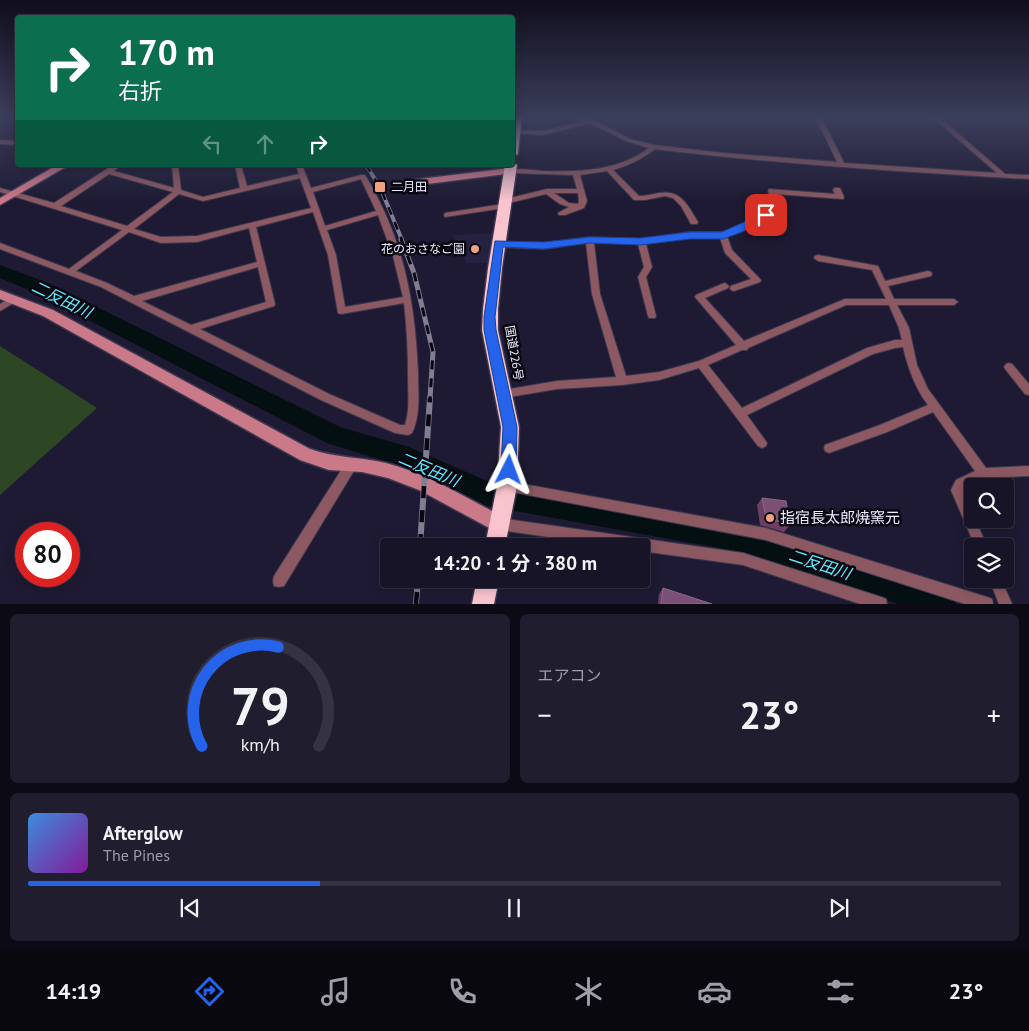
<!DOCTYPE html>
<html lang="ja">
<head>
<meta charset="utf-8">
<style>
  :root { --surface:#161426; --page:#1f1d2e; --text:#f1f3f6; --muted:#9e9ea7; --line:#353343; --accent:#2563eb }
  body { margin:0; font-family:"PT Sans","Noto Sans JP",sans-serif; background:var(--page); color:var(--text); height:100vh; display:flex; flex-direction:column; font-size:19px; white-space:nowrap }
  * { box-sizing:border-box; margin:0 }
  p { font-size:16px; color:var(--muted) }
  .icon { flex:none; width:28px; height:28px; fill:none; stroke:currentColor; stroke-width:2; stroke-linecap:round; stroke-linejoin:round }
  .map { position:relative; height:604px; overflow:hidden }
  .panel { display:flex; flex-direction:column; gap:10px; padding:10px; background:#0c0b15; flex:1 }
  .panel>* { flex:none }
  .hud { position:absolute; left:15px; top:15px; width:500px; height:152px; border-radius:5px; box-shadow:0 2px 12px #0003,0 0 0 1px var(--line); background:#0b6e4f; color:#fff; overflow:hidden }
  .controls { position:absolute; left:964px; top:478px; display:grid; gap:10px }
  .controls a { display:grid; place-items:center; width:50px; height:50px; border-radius:5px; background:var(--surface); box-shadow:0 2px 12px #0003,0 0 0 1px var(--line); font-size:25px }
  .speed { position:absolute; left:15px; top:522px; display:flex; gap:10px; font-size:25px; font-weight:700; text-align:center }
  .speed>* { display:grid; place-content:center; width:65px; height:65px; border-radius:50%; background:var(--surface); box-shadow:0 2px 12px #0003,0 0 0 1px var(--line); line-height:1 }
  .speed .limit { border:8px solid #d22; background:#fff; color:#111 }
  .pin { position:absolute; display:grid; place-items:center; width:42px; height:42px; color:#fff; margin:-21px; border-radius:10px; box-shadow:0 2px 8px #0006 }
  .me { position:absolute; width:55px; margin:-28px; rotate:3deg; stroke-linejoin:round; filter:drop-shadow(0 0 4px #0008) }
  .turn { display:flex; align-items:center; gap:18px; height:105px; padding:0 20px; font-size:22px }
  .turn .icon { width:65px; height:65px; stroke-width:2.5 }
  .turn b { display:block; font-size:35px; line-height:42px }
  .lanes { display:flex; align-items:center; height:48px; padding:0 20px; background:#0003; justify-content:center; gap:25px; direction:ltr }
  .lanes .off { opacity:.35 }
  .big { font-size:38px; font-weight:700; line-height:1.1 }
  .panel .widget { flex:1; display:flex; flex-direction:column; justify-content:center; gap:8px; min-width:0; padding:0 18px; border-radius:8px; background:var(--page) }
  .panel .dial { align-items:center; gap:0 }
  .dial svg { height:130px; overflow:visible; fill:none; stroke:var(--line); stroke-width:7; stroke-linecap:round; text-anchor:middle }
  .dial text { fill:var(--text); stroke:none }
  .song { display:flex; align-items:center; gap:15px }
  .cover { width:60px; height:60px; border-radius:8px; background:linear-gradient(135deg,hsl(210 70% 55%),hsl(290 70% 35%)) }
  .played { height:5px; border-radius:2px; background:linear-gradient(90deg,var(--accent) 30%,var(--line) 30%) }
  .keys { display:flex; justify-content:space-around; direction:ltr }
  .heat { display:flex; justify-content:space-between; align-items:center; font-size:28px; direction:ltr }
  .panel .tiles { flex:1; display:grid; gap:10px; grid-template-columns:1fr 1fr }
  .widget:last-child { grid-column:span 2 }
  .trip { position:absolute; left:380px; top:538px; width:270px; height:50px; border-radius:5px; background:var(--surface); box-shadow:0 2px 12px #0003,0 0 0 1px var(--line); font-weight:700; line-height:50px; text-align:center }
  .tabs { display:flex; height:80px; justify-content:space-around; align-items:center; background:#09080f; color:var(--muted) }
  .tabs .icon { width:35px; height:35px }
  .tabs .selected { color:var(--accent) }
  .tabs b { font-size:22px; color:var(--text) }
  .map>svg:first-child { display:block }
  .built { fill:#252140 }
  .green { fill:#2d4624 }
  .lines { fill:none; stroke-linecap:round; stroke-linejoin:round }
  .river { fill:#040f11; fill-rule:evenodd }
  .street-casing { stroke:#3b3850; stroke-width:2 }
  .secondary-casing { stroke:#3b3850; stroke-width:3 }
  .highway-casing { stroke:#3b3850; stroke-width:3 }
  .street { fill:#8c5962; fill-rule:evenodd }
  .secondary { fill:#ca7989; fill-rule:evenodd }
  .highway { fill:#f9c4cd; fill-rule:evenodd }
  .rail-far2-casing { stroke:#817e94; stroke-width:4 }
  .rail-far1-casing { stroke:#817e94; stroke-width:5 }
  .rail-casing { stroke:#817e94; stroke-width:6 }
  .rail-far2 { stroke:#080711; stroke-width:2.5; stroke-dasharray:8; stroke-linecap:butt }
  .rail-far1 { stroke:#080711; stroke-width:3; stroke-dasharray:9; stroke-linecap:butt }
  .rail { stroke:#080711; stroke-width:4.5; stroke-dasharray:12; stroke-linecap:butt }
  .wall { fill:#6d3d63 }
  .building { fill:#7b5074; stroke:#8d6989 }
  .route { fill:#2563eb; stroke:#184099 }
  .poi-dot { fill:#f2a07f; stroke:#080711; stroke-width:2 }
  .labels { text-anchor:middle; stroke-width:5; stroke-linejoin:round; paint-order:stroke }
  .poi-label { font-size:12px; fill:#eeedff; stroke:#080711; text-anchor:start }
  .street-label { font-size:12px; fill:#eeedff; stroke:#080711 }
  .near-poi-label { font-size:15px; fill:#eeedff; stroke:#080711; text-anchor:start }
  .near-water-label { font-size:16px; font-style:italic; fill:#60ecfe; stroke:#080711 }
</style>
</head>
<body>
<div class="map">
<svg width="1029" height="604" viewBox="0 0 1029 604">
  <rect width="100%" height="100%" fill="#1e1a33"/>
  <!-- built -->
  <polygon class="built" points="493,233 488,263 467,263 453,235"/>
  <!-- green -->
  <polygon class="green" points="0,346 97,408 0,495"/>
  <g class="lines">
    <!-- river -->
    <polygon class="river" points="0,265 48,283 340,427 409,447 489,482 747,527 942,590 952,594 956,604 898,604 747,553 487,506 404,467 327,443 36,293 0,278"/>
    <!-- street casing -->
    <g class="street-casing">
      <g id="street">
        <path d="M 577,116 L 586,116 L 630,139 L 654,145 L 723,153 L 837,162 L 815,116 L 821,116 L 844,163 L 997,173 L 931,116 L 938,116 L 1005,174 L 1029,175 L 1029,179 C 904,172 779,164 655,149 C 642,159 630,165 613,170 L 639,196 C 646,196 652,194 659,193 C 681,189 688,206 698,222 L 697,224 L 691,224 L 681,206 L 673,198 L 665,196 L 645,200 L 634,200 L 607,171 L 580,175 L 587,201 L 584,208 L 565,215 L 559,215 L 558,213 L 569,207 L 560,204 L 546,194 L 505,204 L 508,206 L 504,208 L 445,217 L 444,215 L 445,213 L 503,204 L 501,202 L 502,200 L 547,189 L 577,189 L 573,175 L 511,173 L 509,172 L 509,170 C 520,168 532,170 543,171 C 580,172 619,171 649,148 L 626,141 L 590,123 L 543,135 L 512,133 L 513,131 L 515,130 L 543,131 L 585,121 ZM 554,193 L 578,193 L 579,201 L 578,204 L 569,203 Z"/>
        <polygon points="0,140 18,141 18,145 0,144"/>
        <path d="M 113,165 L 121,165 L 114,171 L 174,188 L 172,165 L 178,165 L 181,190 L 203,197 L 240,188 L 235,165 L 241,165 L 247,186 L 299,174 L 296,165 L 302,165 L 311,188 L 361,175 L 365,175 C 403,238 415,299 418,373 C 418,394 421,414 412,433 L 408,435 L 395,433 L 321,400 L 101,287 L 0,249 L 0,243 L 69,269 L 122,230 L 0,192 L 0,188 L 54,203 ZM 109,174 L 173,192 L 127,226 L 61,206 ZM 300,178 L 311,208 L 197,236 L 161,237 L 134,229 L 179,194 L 203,201 ZM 361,179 L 376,211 L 325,226 L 313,192 ZM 313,212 L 328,255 L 338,313 L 341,314 L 404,303 C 407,328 408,353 408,378 C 408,394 410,410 405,425 L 400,425 L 329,394 L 200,329 L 274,306 L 275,304 L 256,227 ZM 378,215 L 393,256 L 403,297 L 345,307 L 336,255 L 327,230 ZM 249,228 L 257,262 L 134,296 L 107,283 L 76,271 L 129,232 L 161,243 L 197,242 ZM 258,267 L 266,302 L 191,325 L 142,301 Z"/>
        <path d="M 834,188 L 840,188 L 844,197 L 843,199 L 776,194 L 780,210 L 779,212 L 741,232 L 727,236 L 732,250 L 761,280 L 760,282 L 734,291 L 731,290 L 730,288 L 731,286 L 751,279 L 725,253 L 720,238 L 690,238 L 646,244 L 652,267 L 646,277 L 656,316 L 655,318 L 649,318 L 648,316 L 638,277 L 644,267 L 638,244 L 594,243 L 600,294 L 626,376 L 659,372 L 699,361 L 736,345 L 695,297 L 696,295 L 722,284 L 725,283 L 729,286 L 728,288 L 705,298 L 744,341 L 845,299 L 886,299 L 872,270 L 818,261 L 814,258 L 815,256 L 818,255 L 878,266 L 885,281 L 928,271 L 931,272 L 932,274 L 931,276 L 888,286 L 894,299 L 954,299 L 958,302 L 954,305 L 897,305 L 909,328 L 917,365 L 928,389 L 986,468 L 1029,466 L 1029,476 L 984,478 L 964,488 L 963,490 L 972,512 L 972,519 L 975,519 L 987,546 L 975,546 L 951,490 L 956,480 L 975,471 L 933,412 L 887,432 L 829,453 L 825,451 L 824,448 L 825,445 L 880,425 L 928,405 C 915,388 908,368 903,347 L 895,348 L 873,354 L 747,415 L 767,443 L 766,446 L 762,448 L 758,446 L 699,368 L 659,380 L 622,385 L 557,389 L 503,398 L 499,397 L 498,394 L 499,391 L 503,390 L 557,381 L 616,377 L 592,294 L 586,243 L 544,249 L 499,247 L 495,244 L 496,242 L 544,243 L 590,237 L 641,239 L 690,232 L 722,232 L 735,228 L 772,209 L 768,191 L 769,189 L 835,194 L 833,190 ZM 846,305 L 889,305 L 899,328 L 902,340 L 895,340 L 867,348 L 742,408 L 708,365 L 742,350 L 747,350 L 748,348 Z"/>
        <polygon points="14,296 17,297 18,299 17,301 0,311 0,304"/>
        <polygon points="1009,363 1012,364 1029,384 1029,395 1025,394 1006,370 1004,367 1006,364"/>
        <polygon points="351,460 355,461 357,465 355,469 284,586 279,587 274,586 273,581 274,576 347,461"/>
        <polygon points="507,481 766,528 987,597 992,599 993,604 965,604 766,540 507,491 503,490 501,486 503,482"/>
        <polygon points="499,518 743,553 881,597 886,599 887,604 860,604 743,565 641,551 641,546 612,546 499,530 495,528 493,524 495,520"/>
        <polygon points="989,579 1001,579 1012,604 999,604"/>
      </g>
    </g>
    <!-- secondary casing -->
    <g class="secondary-casing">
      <g id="secondary">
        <polygon points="57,165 69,165 0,205 0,198"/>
        <polygon points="511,168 514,169 514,173 403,187 398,184 403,181"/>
        <path d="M 0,290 L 53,310 L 310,449 C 336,458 360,457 386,463 C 428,474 467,498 505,518 L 508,524 L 505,530 L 499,533 L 493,530 L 419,490 L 388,478 L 362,472 L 329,470 L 300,460 L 43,316 L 0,299 Z"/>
      </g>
    </g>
    <!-- highway casing -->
    <g class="highway-casing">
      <g id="highway">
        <polygon points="512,116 522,116 518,154 512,157"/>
        <polygon points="512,162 517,165 502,268 498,309 498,330 519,427 517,486 505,546 485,546 497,486 501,427 482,330 483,309 488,268 505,165 512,165"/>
        <polygon points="477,579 499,579 494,604 472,604"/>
      </g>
    </g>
    <!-- street -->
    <use href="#street" class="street"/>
    <!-- secondary -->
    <use href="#secondary" class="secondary"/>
    <!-- highway -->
    <use href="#highway" class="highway"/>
    <!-- rail-far2 casing -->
    <g class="rail-far2-casing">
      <polyline id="rail-far2" points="366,165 380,187 402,240"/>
    </g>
    <!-- rail-far1 casing -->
    <g class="rail-far1-casing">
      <polyline id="rail-far1" points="401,239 414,273 433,352 430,399"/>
    </g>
    <!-- rail casing -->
    <g class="rail-casing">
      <g id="rail">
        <polyline points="420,546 430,398"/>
        <polyline points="416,604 418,579"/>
      </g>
    </g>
    <!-- rail-far2 -->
    <use href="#rail-far2" class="rail-far2"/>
    <!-- rail-far1 -->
    <use href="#rail-far1" class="rail-far1"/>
    <!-- rail -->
    <use href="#rail" class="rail"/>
  </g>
  <!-- wall -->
  <g class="wall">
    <polygon points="762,498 790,525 784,532 760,525 757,505"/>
    <polygon points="663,588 712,604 658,604 659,594"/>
  </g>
  <!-- building -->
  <g class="building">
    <polygon points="762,498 786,501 790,525 766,518"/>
    <polygon points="663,588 712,604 661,604"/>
  </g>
  <!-- sky -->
  <linearGradient id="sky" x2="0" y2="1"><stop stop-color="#100e1c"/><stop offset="0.58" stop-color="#3b3e5b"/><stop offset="1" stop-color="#3b3e5b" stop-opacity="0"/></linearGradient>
  <rect width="1029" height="201" fill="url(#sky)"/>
  <!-- route -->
  <polygon class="route" points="766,212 769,213 769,218 742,232 723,239 690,239 640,245 590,243 544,249 503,247 495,317 496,330 517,427 516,470 514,475 509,477 503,475 501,470 503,427 484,330 484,317 495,241 544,242 590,237 640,238 690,232 722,232"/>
  <!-- markers -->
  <g class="poi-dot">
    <rect x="374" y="181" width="12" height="12" rx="2.5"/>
    <circle cx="475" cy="249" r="5"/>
    <circle cx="770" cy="518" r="5"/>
  </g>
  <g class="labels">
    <!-- poi labels -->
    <g class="poi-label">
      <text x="391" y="191">二月田</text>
      <text x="465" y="253" text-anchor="end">花のおさなご園</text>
    </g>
    <!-- street labels -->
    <g class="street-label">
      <text transform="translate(514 353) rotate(80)" y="4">国道226号</text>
    </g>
    <!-- near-poi labels -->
    <g class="near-poi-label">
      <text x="780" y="523">指宿長太郎焼窯元</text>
    </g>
    <!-- near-water labels -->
    <g class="near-water-label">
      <text transform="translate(62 299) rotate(26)" y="6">二反田川</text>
      <text transform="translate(429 469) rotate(23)" y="6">二反田川</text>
      <text transform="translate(820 564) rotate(18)" y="6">二反田川</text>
    </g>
  </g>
</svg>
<div class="controls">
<a><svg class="icon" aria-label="search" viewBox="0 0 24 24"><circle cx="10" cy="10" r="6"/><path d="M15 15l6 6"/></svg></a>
<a><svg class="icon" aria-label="layers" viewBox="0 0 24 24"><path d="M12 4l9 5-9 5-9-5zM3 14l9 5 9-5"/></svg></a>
</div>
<div class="speed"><div class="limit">80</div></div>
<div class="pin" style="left:766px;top:215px;background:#d93025"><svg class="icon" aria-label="arrive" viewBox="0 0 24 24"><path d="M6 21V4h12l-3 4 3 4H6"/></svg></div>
<svg class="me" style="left:509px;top:470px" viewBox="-20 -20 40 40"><path d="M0-17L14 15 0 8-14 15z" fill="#2563eb" stroke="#fff" stroke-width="4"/></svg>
<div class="trip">14:20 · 1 分 · 380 m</div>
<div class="hud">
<div class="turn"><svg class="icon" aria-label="right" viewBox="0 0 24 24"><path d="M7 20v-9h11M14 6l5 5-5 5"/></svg><div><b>170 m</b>右折</div></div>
<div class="lanes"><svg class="icon off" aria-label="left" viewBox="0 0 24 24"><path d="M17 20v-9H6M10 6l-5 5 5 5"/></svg><svg class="icon off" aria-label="ahead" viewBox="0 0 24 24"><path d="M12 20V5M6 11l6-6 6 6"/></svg><svg class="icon" aria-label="right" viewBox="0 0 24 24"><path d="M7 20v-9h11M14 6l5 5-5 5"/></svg></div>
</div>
</div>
<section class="panel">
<div class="tiles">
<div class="widget dial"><svg viewBox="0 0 100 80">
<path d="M14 69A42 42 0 1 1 86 69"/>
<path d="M14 69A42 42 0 0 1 61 8" stroke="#2563eb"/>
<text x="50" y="56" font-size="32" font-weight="700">79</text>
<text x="50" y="72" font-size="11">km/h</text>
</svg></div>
<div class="widget"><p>エアコン</p>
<div class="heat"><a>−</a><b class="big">23°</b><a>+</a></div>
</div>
<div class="widget">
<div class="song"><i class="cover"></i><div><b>Afterglow</b><p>The Pines</p></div></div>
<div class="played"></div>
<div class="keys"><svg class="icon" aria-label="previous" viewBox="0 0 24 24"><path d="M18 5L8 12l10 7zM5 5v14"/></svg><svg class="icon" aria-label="pause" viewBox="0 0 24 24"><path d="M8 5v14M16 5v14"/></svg><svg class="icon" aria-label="next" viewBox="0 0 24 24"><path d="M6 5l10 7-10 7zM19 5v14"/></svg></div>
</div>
</div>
</section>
<nav class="tabs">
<b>14:19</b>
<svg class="icon selected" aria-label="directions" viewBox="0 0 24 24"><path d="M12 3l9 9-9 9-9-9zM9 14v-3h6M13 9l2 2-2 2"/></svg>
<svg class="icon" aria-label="music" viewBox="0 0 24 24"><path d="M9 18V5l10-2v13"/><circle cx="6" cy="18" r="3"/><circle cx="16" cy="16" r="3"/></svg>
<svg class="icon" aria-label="phone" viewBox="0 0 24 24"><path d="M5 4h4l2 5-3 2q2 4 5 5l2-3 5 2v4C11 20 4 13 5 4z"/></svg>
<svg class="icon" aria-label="climate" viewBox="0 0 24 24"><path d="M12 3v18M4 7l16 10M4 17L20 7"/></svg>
<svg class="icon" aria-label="car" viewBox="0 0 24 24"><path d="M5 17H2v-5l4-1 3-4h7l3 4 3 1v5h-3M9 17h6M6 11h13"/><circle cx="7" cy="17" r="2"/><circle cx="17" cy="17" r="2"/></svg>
<svg class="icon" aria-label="filters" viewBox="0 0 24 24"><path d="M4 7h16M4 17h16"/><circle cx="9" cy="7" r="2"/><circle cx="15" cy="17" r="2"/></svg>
<b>23°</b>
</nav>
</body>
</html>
